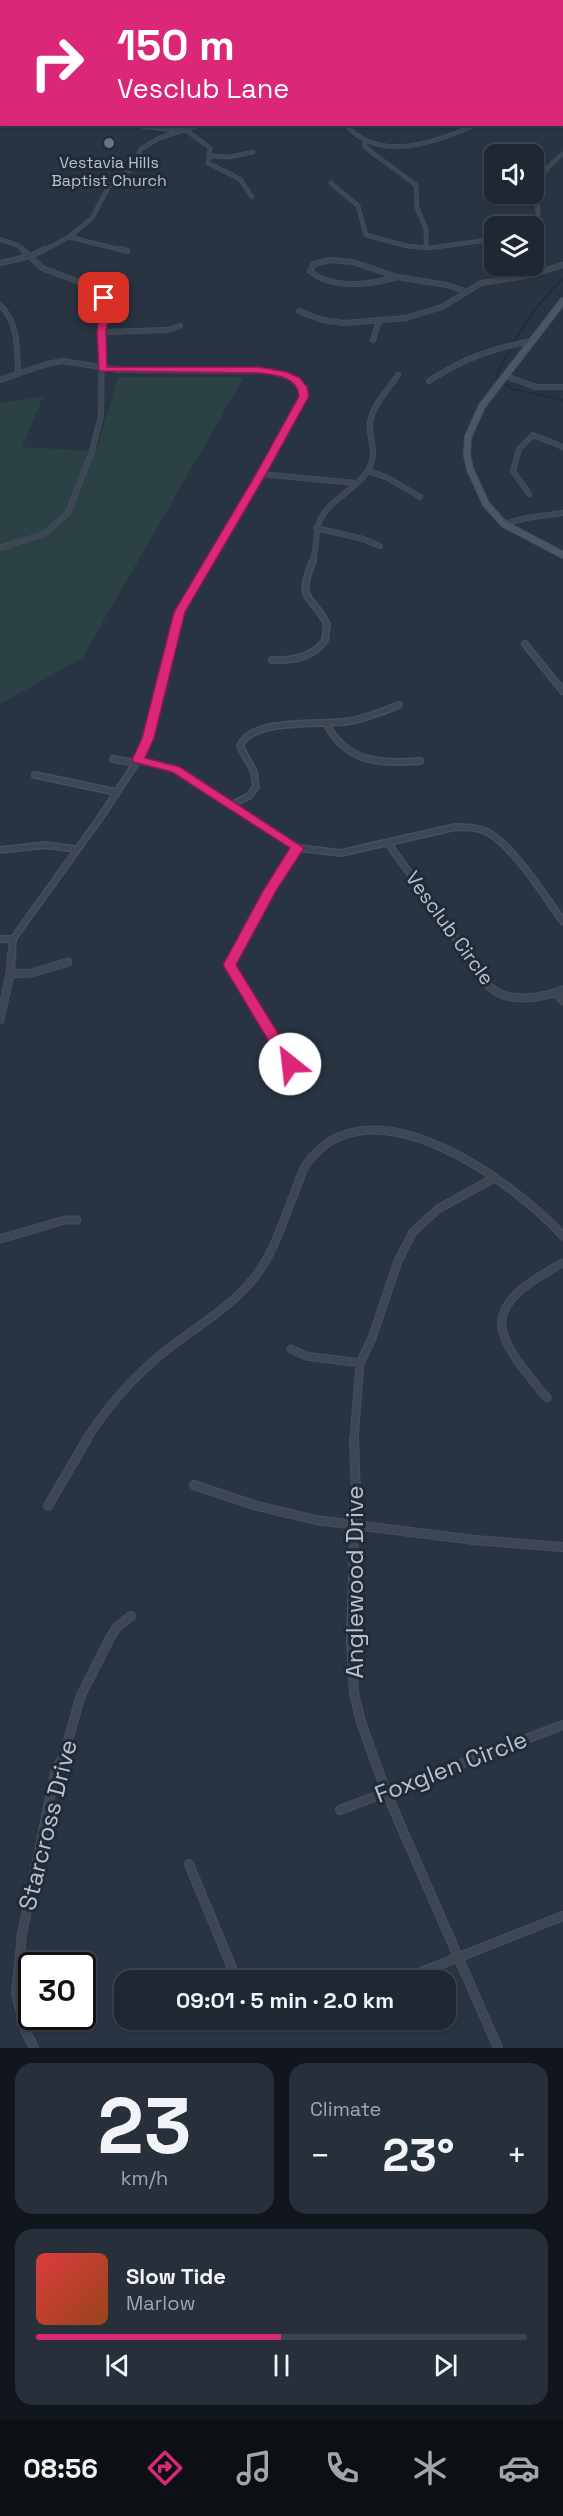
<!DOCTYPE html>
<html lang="en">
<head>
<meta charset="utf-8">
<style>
  :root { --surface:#1f2732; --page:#272f3a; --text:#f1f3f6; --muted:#a1a5ac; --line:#3c444d; --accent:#db2777 }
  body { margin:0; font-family:"Space Grotesk",sans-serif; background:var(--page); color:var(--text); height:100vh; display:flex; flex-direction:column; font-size:22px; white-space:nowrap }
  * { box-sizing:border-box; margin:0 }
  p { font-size:20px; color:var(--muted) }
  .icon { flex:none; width:33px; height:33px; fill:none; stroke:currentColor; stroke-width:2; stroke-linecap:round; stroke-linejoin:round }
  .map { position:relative; height:2048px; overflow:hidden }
  .side { display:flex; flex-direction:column; gap:15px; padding:15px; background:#11151c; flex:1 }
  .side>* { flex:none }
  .top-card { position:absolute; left:0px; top:0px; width:564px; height:126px; box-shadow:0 2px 4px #0004,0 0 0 2px var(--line); background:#db2777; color:#fff; overflow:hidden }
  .tools { position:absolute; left:484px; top:144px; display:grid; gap:12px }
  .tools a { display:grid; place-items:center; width:60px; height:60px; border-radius:12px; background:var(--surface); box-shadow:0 2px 4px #0004,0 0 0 2px var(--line); font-size:30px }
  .speed { position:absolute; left:18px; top:1952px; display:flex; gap:12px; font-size:30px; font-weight:700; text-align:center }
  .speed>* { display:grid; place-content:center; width:78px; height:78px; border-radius:50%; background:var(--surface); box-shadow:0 2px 4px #0004,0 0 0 2px var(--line); line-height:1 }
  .speed .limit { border:3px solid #111; border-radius:9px; background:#fff; color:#111 }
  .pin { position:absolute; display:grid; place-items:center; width:51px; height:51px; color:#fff; margin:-26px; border-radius:12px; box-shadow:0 3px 9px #0006 }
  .me { position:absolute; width:66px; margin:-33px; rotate:331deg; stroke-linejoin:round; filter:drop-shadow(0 0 4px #0008) }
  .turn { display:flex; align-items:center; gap:21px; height:126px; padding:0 18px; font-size:27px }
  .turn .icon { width:78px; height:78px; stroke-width:2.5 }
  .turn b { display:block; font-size:42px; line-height:51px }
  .big { font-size:45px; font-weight:600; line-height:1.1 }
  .side .card { flex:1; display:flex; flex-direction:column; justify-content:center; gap:9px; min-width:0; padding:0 21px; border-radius:18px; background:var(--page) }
  .side .dial { align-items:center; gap:0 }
  .dial b { font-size:78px; line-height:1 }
  .song { display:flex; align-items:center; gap:18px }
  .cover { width:72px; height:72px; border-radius:9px; background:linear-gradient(135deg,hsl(0 70% 55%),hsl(20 70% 35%)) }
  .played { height:6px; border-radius:3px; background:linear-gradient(90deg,var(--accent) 50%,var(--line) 50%) }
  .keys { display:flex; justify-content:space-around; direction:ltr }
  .heat { display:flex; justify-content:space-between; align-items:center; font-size:33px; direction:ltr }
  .side .tiles { flex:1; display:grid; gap:15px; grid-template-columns:1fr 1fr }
  .card:last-child { grid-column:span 2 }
  .trip { position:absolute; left:114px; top:1970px; width:342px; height:60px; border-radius:18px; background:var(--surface); box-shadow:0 2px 4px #0004,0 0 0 2px var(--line); font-weight:600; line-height:60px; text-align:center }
  .tabs { display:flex; height:96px; justify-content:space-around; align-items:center; background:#0c1014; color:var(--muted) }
  .tabs .icon { width:42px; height:42px }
  .tabs .active { color:var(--accent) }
  .tabs b { font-size:27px; color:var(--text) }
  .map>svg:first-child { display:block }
  .green { fill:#2b4143 }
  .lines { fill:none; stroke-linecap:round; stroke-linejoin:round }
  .stream { stroke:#1b2b41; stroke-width:1.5 }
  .minor-far4-casing { stroke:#464f5c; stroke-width:4.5 }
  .minor-far3-casing { stroke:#464f5c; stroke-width:6 }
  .minor-far2-casing { stroke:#464f5c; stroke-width:8 }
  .minor-far1-casing { stroke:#464f5c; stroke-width:9 }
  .minor-casing { stroke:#464f5c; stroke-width:10 }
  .secondary-casing { stroke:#464f5c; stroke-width:8 }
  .minor-far4 { stroke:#3d4652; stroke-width:3 }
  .minor-far3 { stroke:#3d4652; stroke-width:4.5 }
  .minor-far2 { stroke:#3d4652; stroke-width:5 }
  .minor-far1 { stroke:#3d4652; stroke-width:7 }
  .minor { stroke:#3d4652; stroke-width:8 }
  .secondary { stroke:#4b5565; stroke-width:6 }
  .route { fill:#db2777; stroke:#8e194d; stroke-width:1.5 }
  .worship-dot { fill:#6b7280; stroke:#212b38; stroke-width:2 }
  .labels { text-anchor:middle; stroke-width:6; stroke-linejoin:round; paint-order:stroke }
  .far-poi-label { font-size:16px; fill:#bac1cc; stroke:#212b38 }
  .street-label { font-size:20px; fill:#bac1cc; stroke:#212b38 }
  .near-street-label { font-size:24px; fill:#bac1cc; stroke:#212b38 }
</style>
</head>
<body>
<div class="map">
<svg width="563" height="2048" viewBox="0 0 563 2048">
  <rect width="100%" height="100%" fill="#293443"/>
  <!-- green -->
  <polygon class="green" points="118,377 244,377 82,658 0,704 0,403 43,397 22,447 96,451"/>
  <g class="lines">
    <!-- stream -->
    <path class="stream" d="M 563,279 C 533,306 514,340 496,376 L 512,389 L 563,400"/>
    <!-- minor-far4 casing -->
    <g class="minor-far4-casing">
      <g id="minor-far4">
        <polyline points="8,2 15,0"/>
        <polyline points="117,2 123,0"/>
        <polyline points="187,2 198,2"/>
        <polyline points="226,2 229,0"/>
        <polyline points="0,92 2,94"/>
        <polyline points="0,102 2,100"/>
        <polyline points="139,124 144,127 187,131 210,148 208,163 240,179 252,197"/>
        <path d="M 345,124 C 380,165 437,141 478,124"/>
        <polyline points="366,141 364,145 370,151 416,185 417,208 426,229 426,247"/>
        <polyline points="209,156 229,157 253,152"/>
        <polyline points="331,183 358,206 366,235 407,246 429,248 495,239"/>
        <path d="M 530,226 L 538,217 C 536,183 535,176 563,154"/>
        <polyline points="69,237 126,251"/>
        <polyline points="0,239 19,246 24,251"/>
        <polyline points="42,251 69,237 92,218 109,186 131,169 141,149 159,138 203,124"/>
      </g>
    </g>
    <!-- minor-far3 casing -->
    <g class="minor-far3-casing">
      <g id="minor-far3">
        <polyline points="120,249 127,251"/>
        <path d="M 330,260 L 353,262 L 397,277 C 370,285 333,290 310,271 L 314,264 Z"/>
        <polyline points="0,263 31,256 45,249"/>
        <polyline points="397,277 447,285 465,291"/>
        <path d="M 0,305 C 19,324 17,348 18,374"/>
        <polyline points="299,311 322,320 344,323 406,318 442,307 481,283 526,276 563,265"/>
        <polyline points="102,332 167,330 180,326"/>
        <polyline points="373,340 379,321"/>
        <polyline points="506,376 536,387 563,387"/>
        <polyline points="0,380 47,364 63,361 119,370 271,371 297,380 303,387 304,396 208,563"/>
        <path d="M 429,381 C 462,359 493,348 532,341"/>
        <polyline points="368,471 388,478 420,497"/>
        <polyline points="261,474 355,483"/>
        <polyline points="529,494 513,471 519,449 533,435 563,447"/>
        <polyline points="504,524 526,518 563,513"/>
        <polyline points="316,528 363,539 380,546"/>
        <polyline points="0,548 44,534 68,513 92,451 101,416 102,332 106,304 100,293 93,287 42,268 22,249"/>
        <path d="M 312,563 C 318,548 314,532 321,518 C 333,496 362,487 371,464 C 377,449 368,437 370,423 C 372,405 389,389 398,375"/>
      </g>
    </g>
    <!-- minor-far2 casing -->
    <g class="minor-far2-casing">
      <g id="minor-far2">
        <polyline points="525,644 563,691"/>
        <path d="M 272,660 C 292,661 313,658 325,640 L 327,624 C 310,592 296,602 313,561"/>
        <path d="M 327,725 C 347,763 381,764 420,761"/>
        <polyline points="113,759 136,763"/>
        <path d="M 138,760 L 176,769 L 298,848 L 341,853 L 455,827 C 466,827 477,827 487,832 C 512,844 545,897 563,921"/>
        <polyline points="35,775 116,792"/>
        <path d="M 231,805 L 249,796 L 256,787 L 254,772 L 240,746 C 250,717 324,726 350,721 C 367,718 383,711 399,705"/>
        <polyline points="388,843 466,953"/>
        <polyline points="0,850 45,845 76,849"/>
        <polyline points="0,939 13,939"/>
        <polyline points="12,953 13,939 100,818 138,760 148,738 179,612 209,561"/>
        <polyline points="236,953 269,889 298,848"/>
      </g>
    </g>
    <!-- minor-far1 casing -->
    <g class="minor-far1-casing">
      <g id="minor-far1">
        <polyline points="236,952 229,965 290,1064"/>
        <path d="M 465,952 C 473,962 480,978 490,987 C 508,1004 542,998 563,990"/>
        <polyline points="10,974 32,973 68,962"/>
        <polyline points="557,993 563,1001"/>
        <polyline points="0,1020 10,974 12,952"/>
        <polyline points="0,1239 65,1220 77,1220"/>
        <polyline points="291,1349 306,1356 360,1363"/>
        <path d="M 547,1398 C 491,1331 477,1309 563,1263"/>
        <path d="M 86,1440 C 107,1407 133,1377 164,1352 C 191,1330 222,1313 246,1287 C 270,1263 280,1230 292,1199 C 297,1188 300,1175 306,1165 C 367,1075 514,1181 563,1236"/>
        <polyline points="354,1440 360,1363 372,1338 398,1261 413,1232 438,1209 494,1178"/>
      </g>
    </g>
    <!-- minor casing -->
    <g class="minor-casing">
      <g id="minor">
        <polyline points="354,1439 357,1526 354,1543 351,1641 354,1693 361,1722 386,1792 498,2048"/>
        <polyline points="194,1485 254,1505 316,1520 474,1540 563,1547"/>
        <polyline points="48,1506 87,1439"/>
        <polyline points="340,1810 563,1725"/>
        <polyline points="189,1864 237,1980"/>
        <polyline points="401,1980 563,1916"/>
        <polyline points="34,2048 25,2030 16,1993 22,1934 56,1768 63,1758 81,1695 110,1638 117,1627 131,1616"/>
      </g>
    </g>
    <!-- secondary casing -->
    <g class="secondary-casing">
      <polyline id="secondary" points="563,301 482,406 468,437 467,455 470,469 486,504 504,524 563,555"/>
    </g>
    <!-- minor-far4 -->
    <use href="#minor-far4" class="minor-far4"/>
    <!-- minor-far3 -->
    <use href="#minor-far3" class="minor-far3"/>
    <!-- minor-far2 -->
    <use href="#minor-far2" class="minor-far2"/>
    <!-- minor-far1 -->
    <use href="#minor-far1" class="minor-far1"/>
    <!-- minor -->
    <use href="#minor" class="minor"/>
    <!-- secondary -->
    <use href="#secondary" class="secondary"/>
  </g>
  <!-- route -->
  <path class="route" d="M 101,296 L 107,296 L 110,303 L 106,332 L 107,367 L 259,367 L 287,372 L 300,378 L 307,387 L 309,396 L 266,474 L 185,612 L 154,738 L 145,758 L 180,767 L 304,848 L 276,891 L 236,965 L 297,1064 L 290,1069 L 285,1068 L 223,965 L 263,891 L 290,848 L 172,772 L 134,762 L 132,760 L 142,738 L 174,612 L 256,474 L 299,396 C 297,376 275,375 259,373 L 99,371 L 97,332 Z"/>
  <!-- markers -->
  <circle class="worship-dot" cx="109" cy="143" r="6"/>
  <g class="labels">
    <!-- far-poi labels -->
    <g class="far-poi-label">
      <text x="109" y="168">Vestavia Hills<tspan x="109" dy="18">Baptist Church</tspan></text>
    </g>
    <!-- street labels -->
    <g class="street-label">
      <text transform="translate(450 928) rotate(54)" y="7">Vesclub Circle</text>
    </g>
    <!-- near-street labels -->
    <g class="near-street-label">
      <text transform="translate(355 1582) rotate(-90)" y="8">Anglewood Drive</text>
      <text transform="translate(451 1767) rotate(-21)" y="8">Foxglen Circle</text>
      <text transform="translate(48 1825) rotate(-76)" y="8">Starcross Drive</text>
    </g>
  </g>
</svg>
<div class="tools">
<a><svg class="icon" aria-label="sound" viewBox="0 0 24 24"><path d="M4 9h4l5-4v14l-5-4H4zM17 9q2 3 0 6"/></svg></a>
<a><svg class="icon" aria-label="layers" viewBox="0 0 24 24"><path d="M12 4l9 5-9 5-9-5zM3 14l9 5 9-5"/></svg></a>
</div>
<div class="speed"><div class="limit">30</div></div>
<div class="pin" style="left:104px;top:298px;background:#d93025"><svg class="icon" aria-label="arrive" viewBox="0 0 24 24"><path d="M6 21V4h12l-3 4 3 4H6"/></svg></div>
<svg class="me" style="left:290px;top:1064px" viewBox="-20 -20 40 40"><circle r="19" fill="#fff"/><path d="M0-13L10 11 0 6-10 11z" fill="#db2777"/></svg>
<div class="trip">09:01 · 5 min · 2.0 km</div>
<div class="top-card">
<div class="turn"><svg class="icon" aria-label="right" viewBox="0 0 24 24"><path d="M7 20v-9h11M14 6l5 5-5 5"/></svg><div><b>150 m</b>Vesclub Lane</div></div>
</div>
</div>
<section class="side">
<div class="tiles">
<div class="card dial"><b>23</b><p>km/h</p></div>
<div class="card"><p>Climate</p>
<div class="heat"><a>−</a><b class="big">23°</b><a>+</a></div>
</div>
<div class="card">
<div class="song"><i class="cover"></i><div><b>Slow Tide</b><p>Marlow</p></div></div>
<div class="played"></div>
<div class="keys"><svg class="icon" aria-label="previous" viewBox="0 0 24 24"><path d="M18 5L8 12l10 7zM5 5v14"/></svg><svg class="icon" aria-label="pause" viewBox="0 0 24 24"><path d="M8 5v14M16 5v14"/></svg><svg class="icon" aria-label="next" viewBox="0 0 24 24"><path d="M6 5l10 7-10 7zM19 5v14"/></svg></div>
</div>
</div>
</section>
<nav class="tabs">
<b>08:56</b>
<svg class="icon active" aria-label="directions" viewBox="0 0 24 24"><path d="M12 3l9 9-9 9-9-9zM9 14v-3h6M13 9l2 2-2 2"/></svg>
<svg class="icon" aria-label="music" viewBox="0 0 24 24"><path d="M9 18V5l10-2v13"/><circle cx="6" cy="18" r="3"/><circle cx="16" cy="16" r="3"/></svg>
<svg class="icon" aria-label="phone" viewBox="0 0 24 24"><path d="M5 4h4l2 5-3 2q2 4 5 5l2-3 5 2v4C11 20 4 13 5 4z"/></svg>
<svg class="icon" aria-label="climate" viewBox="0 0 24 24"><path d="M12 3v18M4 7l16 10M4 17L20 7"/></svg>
<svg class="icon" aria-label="car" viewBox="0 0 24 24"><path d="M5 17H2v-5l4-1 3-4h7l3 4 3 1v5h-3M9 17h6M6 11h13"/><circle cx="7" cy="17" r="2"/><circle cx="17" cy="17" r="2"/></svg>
</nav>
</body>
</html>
